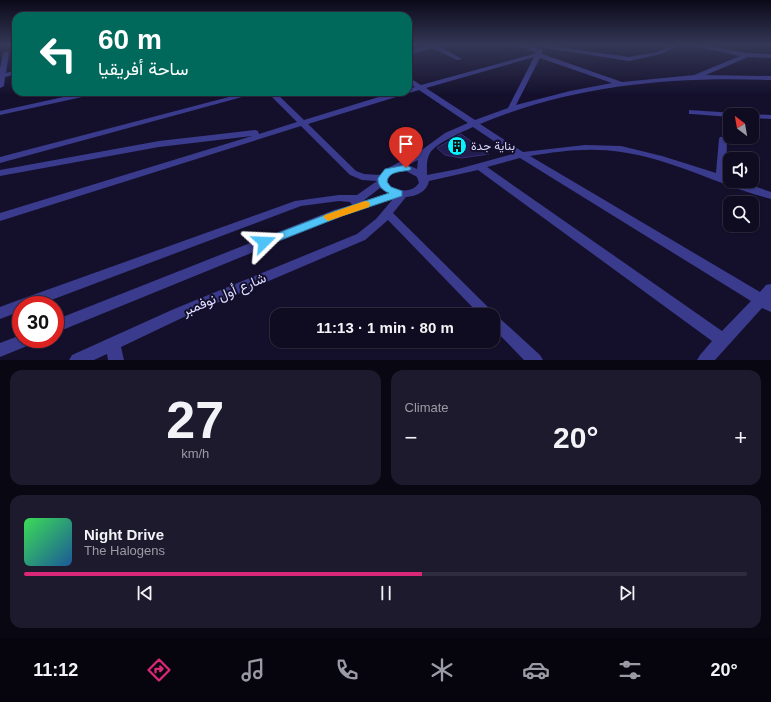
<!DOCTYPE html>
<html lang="en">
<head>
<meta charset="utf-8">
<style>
  :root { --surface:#0f0c21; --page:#1d1a2e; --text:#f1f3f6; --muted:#9b9ba5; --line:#2f2c3f; --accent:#db2777 }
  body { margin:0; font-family:Helvetica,Vazirmatn,sans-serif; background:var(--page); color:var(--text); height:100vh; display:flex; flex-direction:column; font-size:15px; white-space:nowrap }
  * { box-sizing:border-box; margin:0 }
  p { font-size:13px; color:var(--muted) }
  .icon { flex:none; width:22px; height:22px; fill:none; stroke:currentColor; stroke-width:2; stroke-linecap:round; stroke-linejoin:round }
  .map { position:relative; height:360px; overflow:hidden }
  .details { display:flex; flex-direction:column; gap:10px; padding:10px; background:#080712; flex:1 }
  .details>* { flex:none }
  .guide { position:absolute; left:12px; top:12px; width:400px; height:84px; border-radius:12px; box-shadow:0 1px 3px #0004,0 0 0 1px var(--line); background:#00695c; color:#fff; overflow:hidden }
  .needle { width:26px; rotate:329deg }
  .buttons { position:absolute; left:723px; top:108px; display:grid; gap:8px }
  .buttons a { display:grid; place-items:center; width:36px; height:36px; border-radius:8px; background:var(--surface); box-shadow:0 1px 3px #0004,0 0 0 1px var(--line); font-size:20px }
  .speed { position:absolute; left:12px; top:296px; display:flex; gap:8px; font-size:20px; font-weight:700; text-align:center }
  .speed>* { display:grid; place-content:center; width:52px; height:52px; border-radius:50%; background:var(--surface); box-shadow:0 1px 3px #0004,0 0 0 1px var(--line); line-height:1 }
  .speed .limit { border:6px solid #d22; background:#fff; color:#111 }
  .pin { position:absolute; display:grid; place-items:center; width:34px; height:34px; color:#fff; margin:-41px -17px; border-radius:50% 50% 50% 0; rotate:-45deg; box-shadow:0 0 4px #0007 }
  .pin .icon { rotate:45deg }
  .me { position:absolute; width:44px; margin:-22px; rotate:69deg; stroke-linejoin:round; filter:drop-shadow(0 0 3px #0008) }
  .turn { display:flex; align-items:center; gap:14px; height:84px; padding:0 20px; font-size:18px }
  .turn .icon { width:52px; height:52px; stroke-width:2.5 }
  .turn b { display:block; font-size:28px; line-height:34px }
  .big { font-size:30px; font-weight:600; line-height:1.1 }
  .details .tile { flex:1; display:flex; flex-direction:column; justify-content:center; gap:6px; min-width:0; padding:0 14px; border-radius:12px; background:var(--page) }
  .details .dial { align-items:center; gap:0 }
  .dial b { font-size:52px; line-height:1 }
  .song { display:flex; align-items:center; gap:12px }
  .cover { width:48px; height:48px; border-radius:6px; background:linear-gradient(135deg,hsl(130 70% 55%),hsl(210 70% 35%)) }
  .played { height:4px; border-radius:2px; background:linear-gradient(90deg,var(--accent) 55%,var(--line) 55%) }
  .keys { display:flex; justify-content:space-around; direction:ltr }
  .heat { display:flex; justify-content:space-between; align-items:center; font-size:22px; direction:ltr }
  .details .tiles { flex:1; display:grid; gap:10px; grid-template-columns:1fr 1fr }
  .tile:last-child { grid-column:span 2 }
  .trip { position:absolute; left:270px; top:308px; width:230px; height:40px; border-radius:12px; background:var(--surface); box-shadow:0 1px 3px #0004,0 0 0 1px var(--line); font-weight:600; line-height:40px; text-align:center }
  .tabs { display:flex; height:64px; justify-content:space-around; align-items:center; background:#06050d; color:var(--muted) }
  .tabs .icon { width:28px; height:28px }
  .tabs .selected { color:var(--accent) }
  .tabs b { font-size:18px; color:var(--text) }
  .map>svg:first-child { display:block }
  .building { fill:#231c4e; stroke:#382d7a }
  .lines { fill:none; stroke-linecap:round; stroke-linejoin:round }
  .minor { fill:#3a3b8c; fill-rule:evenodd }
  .route { fill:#4fc3f7; stroke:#337fa1 }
  .slow { fill:#f59e0b }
  .labels { text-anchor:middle; stroke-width:4; stroke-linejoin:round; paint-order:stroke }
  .poi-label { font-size:12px; fill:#dedcff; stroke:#14102c; text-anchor:start }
  .near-street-label { font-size:14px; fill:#dedcff; stroke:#14102c }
</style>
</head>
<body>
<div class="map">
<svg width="771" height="360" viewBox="0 0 771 360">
  <rect width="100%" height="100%" fill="#14102c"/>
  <!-- building -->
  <polygon class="building" points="461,134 489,154 461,158 445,155 437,148"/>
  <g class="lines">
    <!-- minor -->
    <g class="minor">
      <polygon points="427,45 439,45 438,46 462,59 457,60 432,48 408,55 408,51"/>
      <path d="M 517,45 L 526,45 L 543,50 L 542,54 L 622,82 L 694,75 L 740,56 L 689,45 L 702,45 L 747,53 L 771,54 L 771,58 L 748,57 L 706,75 L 771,76 L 771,80 C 673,76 572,85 480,124 L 523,152 L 585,145 L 621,146 L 662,156 L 716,173 L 719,139 L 720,137 L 726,137 L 727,139 L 726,176 L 730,178 L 730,181 L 739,181 L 771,192 L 771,199 C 720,186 673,159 621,152 C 591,147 559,151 530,156 L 760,292 L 766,285 L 771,284 L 771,312 L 762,308 L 715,360 L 697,360 L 700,355 L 712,341 L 478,170 L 429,181 C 427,192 416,196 406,197 L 393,213 L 495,314 L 540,355 L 543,360 L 524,360 L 493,328 L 493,315 L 480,315 L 388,220 L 365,240 L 184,317 L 121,347 L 124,360 L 108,360 L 107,354 L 94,360 L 69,360 L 72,355 L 174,309 L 357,234 L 376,219 L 393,199 L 342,216 L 55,333 L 55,320 L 334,210 L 352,205 L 350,202 L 339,201 L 301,206 L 38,305 L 21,305 L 21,311 L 0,319 L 0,307 L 16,301 L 295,201 L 339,195 L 357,195 L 377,181 L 362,180 L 350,175 L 301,126 L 0,221 L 0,213 L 252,136 L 159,147 L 0,176 L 0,170 L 159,141 L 255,130 L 258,131 L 259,134 L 297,122 L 267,92 L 275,92 L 304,120 L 395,92 L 408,92 L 408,89 L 415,87 L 408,82 L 408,77 L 421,85 L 537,53 ZM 534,57 L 508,108 L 475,120 L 426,88 ZM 540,58 L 612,83 L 570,91 L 516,105 ZM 419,90 L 468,123 L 445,133 L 419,152 L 386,169 L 380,175 L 364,174 L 356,171 L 308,124 ZM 473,127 L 513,154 L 458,169 L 427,175 C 427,168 426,160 430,153 C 436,143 462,132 473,127 ZM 520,158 L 751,301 L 722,331 L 487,167 ZM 418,160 L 417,169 L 408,165 ZM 406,171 L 417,177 L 419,183 C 411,194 398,191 389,185 L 387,179 L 392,173 ZM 380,188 L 389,193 L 363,201 Z"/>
      <polygon points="543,45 629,57 657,52 672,45 680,45 661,54 629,61 545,48 543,47"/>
      <polygon points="6,51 9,53 6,73 16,70 16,74 5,77 4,86 0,88 0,68 3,53"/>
      <polygon points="86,92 100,92 96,94 0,115 0,111"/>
      <polygon points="248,92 261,92 0,163 0,157"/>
      <polygon points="689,110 735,113 739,115 730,115 730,117 692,114 689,114"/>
      <polygon points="752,114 771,115 771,119 752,118 752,115 749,115"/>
      <polygon points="21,335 21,339 34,339 32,344 0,357 0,343"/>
    </g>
  </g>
  <!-- sky -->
  <linearGradient id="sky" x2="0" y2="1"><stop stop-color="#0b0918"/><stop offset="0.47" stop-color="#343756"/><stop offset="1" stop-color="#343756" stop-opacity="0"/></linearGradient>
  <rect width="771" height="95" fill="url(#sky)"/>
  <!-- route -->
  <path class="route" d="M 406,165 L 411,168 L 410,170 C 401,172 388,171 387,182 L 391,187 L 402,191 L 402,196 L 342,216 L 268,245 L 264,246 L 259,242 L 260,240 L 335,211 L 389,193 C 383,191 377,185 378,178 L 385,169 Z"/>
  <!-- slow -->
  <polygon class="slow" points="365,201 369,202 370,204 369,207 328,221 323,217 325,215"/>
  <!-- icons -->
  <defs>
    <g id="building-disc" transform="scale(1)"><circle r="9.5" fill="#08f3ff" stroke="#14102c"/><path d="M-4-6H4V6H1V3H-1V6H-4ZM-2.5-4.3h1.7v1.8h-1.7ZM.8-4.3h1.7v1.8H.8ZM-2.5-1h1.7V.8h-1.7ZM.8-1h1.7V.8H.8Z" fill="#111"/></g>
  </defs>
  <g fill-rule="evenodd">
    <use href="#building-disc" x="457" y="146"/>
  </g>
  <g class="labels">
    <!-- poi labels -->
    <g class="poi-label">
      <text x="471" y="150">بناية جدة</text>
    </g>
    <!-- near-street labels -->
    <g class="near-street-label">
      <text transform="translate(224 294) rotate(-23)" y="5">شارع أول نوفمبر</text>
    </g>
  </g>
</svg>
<div class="buttons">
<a><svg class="needle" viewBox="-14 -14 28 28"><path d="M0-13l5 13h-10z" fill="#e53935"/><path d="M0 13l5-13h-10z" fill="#9b9ba5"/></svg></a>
<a><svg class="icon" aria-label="sound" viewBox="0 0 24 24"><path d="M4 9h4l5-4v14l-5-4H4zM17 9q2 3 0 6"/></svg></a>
<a><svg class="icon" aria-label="search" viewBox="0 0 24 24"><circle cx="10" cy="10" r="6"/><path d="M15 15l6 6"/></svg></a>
</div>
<div class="speed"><div class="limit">30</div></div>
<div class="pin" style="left:406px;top:168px;background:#d93025"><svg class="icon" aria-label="arrive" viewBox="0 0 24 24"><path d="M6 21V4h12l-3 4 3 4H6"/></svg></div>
<svg class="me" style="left:264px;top:242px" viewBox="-20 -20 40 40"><path d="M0-17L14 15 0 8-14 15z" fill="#4fc3f7" stroke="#fff" stroke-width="4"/></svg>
<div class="trip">11:13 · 1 min · 80 m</div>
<div class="guide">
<div class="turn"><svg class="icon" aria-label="left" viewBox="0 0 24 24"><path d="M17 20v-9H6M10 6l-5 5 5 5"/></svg><div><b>60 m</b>ساحة أفريقيا</div></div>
</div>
</div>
<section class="details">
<div class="tiles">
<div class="tile dial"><b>27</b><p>km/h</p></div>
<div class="tile"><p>Climate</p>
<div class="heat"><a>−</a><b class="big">20°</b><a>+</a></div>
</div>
<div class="tile">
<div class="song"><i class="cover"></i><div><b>Night Drive</b><p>The Halogens</p></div></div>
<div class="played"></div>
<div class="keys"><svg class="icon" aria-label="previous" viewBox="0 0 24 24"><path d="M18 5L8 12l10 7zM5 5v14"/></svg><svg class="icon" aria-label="pause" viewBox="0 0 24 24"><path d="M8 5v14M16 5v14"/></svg><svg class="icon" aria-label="next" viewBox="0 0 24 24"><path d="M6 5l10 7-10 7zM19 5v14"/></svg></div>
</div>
</div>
</section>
<nav class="tabs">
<b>11:12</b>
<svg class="icon selected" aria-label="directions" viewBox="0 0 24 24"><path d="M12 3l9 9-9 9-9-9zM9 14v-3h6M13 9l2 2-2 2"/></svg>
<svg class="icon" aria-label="music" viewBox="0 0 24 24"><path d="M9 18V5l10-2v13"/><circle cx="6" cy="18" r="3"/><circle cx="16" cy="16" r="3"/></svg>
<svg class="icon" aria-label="phone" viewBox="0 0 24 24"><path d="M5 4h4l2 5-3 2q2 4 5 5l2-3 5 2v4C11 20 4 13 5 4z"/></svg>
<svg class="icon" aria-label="climate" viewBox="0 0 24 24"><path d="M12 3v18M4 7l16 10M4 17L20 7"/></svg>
<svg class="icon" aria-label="car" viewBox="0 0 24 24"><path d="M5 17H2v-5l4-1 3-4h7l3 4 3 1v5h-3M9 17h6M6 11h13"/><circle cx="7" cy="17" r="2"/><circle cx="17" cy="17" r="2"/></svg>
<svg class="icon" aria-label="filters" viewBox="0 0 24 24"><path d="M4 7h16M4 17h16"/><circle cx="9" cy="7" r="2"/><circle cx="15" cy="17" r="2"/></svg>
<b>20°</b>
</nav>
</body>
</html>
